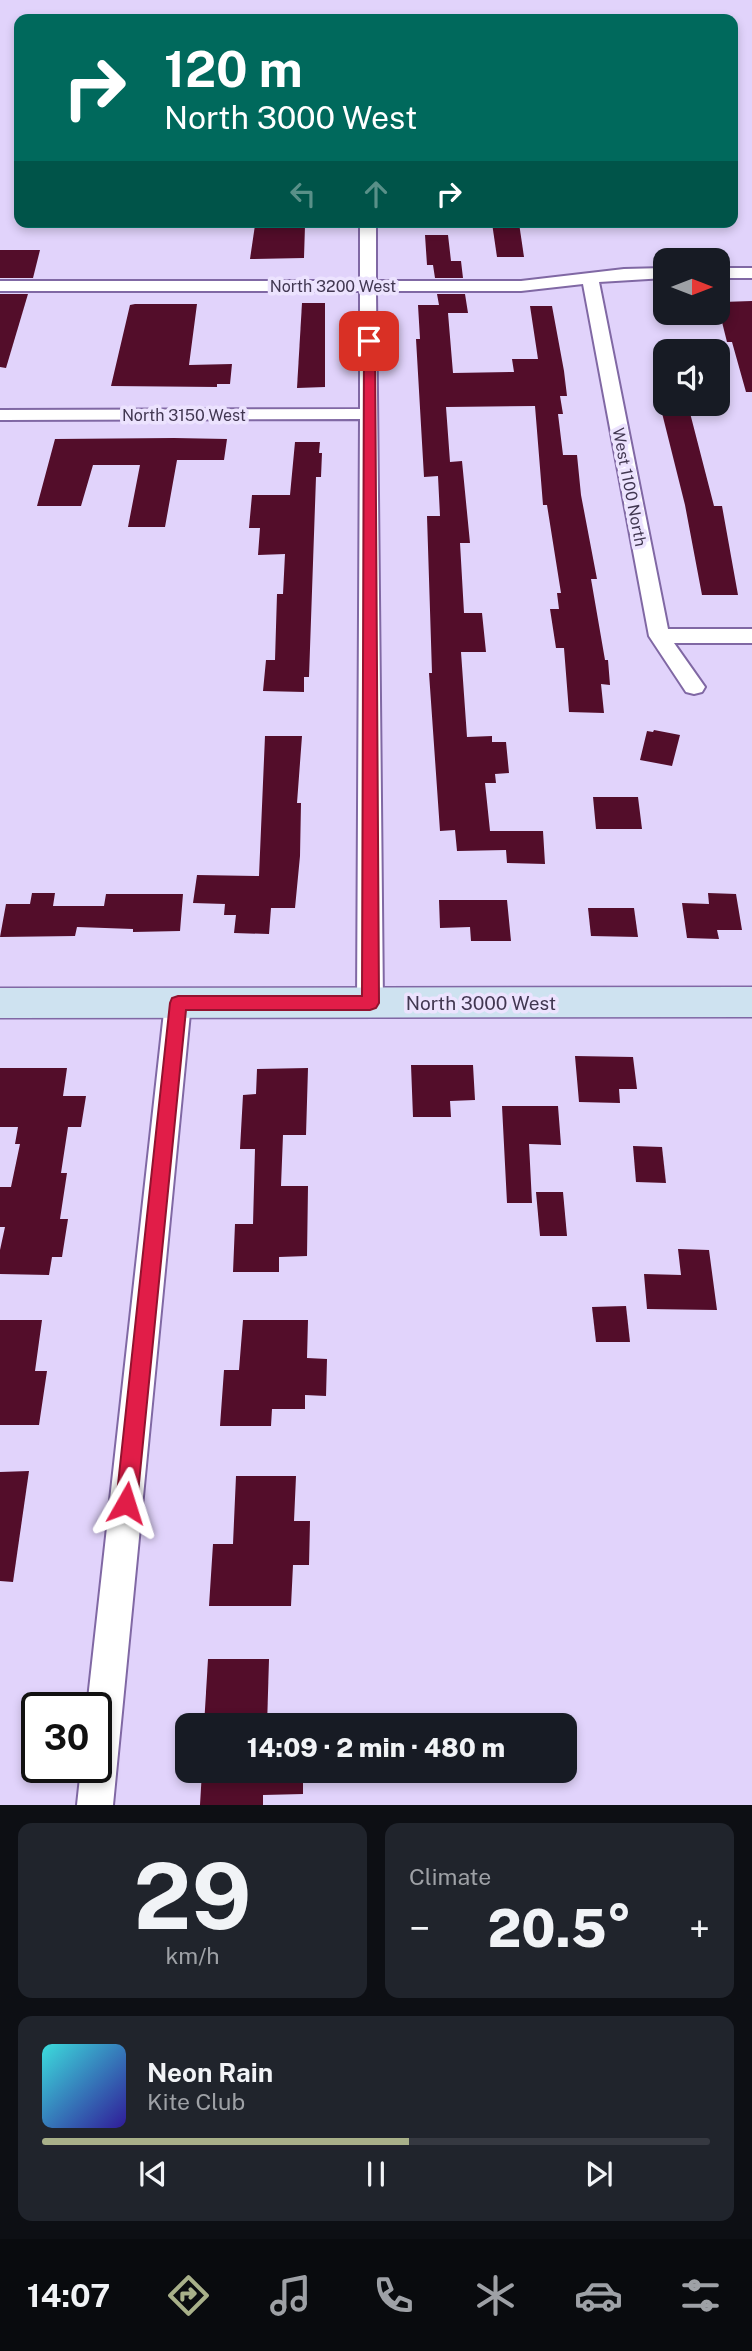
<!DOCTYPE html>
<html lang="en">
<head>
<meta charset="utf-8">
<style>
  :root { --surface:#171b24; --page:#20242c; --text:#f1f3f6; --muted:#9ea1a6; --line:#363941; --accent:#a8b089 }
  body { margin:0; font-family:"Public Sans",sans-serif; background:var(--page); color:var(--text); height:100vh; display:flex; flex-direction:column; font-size:26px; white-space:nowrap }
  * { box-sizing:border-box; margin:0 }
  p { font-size:23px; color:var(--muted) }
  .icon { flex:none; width:38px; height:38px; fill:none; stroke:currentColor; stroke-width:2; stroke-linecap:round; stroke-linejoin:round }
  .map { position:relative; height:1805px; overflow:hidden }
  .details { display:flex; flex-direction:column; gap:18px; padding:18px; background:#0d0f14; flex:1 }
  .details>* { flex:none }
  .top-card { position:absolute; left:14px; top:14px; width:724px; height:214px; border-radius:14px; box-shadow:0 4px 10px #0003; background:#00695c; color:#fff; overflow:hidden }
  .needle { width:46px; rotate:90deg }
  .fabs { position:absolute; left:653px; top:248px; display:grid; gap:14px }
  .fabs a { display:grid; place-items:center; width:77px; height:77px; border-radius:14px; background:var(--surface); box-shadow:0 4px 10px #0003; font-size:35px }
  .speed { position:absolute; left:21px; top:1692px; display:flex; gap:14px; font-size:35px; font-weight:700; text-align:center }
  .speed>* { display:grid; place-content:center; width:91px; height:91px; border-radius:50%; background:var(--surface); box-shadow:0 4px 10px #0003; line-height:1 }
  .speed .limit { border:4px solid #111; border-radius:10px; background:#fff; color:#111 }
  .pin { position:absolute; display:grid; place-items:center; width:60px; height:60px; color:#fff; margin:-30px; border-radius:14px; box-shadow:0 4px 10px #0006 }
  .me { position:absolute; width:77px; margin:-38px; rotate:6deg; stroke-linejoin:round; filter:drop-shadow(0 0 5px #0008) }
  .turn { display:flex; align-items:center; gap:24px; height:147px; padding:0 35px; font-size:32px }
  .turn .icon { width:91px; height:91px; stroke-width:2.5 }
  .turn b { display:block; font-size:49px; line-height:60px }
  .lanes { display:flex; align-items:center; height:66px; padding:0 35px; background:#0003; justify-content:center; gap:35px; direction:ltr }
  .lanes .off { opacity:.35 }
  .big { font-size:52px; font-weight:800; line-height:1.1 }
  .details .card { flex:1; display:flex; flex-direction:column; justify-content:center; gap:10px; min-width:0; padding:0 24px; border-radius:14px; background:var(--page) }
  .details .dial { align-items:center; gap:0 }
  .dial b { font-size:91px; line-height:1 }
  .song { display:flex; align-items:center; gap:21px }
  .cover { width:84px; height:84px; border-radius:10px; background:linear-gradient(135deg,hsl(180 70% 55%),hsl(250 70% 35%)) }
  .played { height:7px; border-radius:4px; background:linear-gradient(90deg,var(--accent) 55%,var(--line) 55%) }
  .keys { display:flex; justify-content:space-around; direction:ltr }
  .heat { display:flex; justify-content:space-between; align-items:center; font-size:38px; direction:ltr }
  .details .tiles { flex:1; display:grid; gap:18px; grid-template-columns:1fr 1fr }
  .card:last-child { grid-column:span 2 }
  .trip { position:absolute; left:175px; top:1713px; width:402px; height:70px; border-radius:14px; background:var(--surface); box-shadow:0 4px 10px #0003; font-weight:800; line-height:70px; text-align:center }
  .tabs { display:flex; height:112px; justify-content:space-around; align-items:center; background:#090b0e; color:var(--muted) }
  .tabs .icon { width:49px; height:49px }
  .tabs .on { color:var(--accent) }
  .tabs b { font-size:32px; color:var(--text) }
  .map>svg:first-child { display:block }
  .building { fill:#530d2a }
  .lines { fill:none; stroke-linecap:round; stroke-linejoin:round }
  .street-casing { stroke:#8068a4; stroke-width:4 }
  .secondary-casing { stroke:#8068a4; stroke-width:3 }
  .street { fill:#fff; fill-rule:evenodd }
  .secondary { fill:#cee2f0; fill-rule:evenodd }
  .route { fill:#e11d48; stroke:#92132f; stroke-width:2 }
  .labels { text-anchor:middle; stroke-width:7; stroke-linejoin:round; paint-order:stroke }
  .far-street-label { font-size:16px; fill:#413751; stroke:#ece3fe }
  .street-label { font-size:19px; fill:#413751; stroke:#ece3fe }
</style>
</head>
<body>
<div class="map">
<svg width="752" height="1805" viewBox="0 0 752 1805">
  <rect width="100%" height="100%" fill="#e1d3fb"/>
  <!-- building -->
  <g class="building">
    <polygon points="492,223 519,223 524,257 497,257"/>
    <polygon points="255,225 305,225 304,258 250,259"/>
    <polygon points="425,235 448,235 451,261 461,261 463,278 435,278 433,265 427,265"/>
    <polygon points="0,250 40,250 33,278 0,278"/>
    <polygon points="0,294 28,294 6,368 0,367"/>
    <polygon points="437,294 465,294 468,313 448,313 453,373 514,372 512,359 538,359 530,306 552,306 564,371 567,396 560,396 563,414 558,414 563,455 577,455 581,495 597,579 591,579 605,660 608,660 610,685 601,684 604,713 569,712 564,648 556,648 550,609 559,609 557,593 561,593 547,505 543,505 535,406 446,407 450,462 462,461 470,543 460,543 464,613 482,613 486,652 461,652 467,737 492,736 492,742 506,742 509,773 495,774 496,783 485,783 490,831 543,831 545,864 507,863 506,850 457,851 455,830 440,831 429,673 432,673 427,516 440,516 438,476 424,477 416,339 420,339 418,305 439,305"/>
    <polygon points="752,301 752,392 746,392 732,342 727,342 721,318 728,318 722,302"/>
    <polygon points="302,303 325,303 325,387 297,388"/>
    <polygon points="135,304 197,304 189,365 232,364 230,384 217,384 217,387 111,386 130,305"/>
    <polygon points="661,409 689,409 714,506 722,506 738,595 702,595 685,505"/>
    <polygon points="55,439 174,438 227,439 224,460 177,460 165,527 128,527 140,465 93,465 81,506 37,506"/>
    <polygon points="295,442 320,442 319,453 322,453 321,477 316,477 309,677 304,677 304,692 263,691 266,660 275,660 277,594 283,594 285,554 258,555 260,528 249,528 252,495 290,495"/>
    <polygon points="654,730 680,735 672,766 640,760 647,731 653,732"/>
    <polygon points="265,736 302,736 297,803 301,803 300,856 295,908 271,908 269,934 234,933 236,915 224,915 225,904 193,903 197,875 259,876"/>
    <polygon points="593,797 638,797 642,829 596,829"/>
    <polygon points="32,893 55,893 53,906 104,906 106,894 183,894 180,931 133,932 133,929 77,927 75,936 0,937 6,904 30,904"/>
    <polygon points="708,893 736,894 742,930 717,930 719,939 687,938 682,903 709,904"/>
    <polygon points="439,900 507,900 511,941 471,941 470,927 440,928"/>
    <polygon points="588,908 634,908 638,937 591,936"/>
    <polygon points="575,1056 633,1057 637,1089 619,1089 620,1103 579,1102"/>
    <polygon points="411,1065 473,1065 475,1100 450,1101 451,1117 413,1117"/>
    <polygon points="0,1068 67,1068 63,1096 86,1096 81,1127 68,1127 61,1173 67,1173 60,1219 68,1219 62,1257 52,1257 49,1275 0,1274 0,1250 5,1227 0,1227 0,1187 11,1187 20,1144 15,1144 18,1127 0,1127"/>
    <polygon points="308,1068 306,1135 283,1135 281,1186 308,1186 307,1256 279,1257 279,1272 233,1272 235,1224 253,1224 255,1149 240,1149 243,1095 256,1094 257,1069"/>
    <polygon points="502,1106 558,1106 561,1145 529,1144 532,1203 507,1203"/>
    <polygon points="633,1146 662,1147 666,1183 636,1182"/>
    <polygon points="536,1192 563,1192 567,1236 540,1236"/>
    <polygon points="678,1249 709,1250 717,1310 647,1309 644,1274 681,1275"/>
    <polygon points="626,1306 630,1342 596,1342 592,1307"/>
    <polygon points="0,1320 42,1320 35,1371 47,1371 39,1425 0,1425"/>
    <polygon points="243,1320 308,1320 307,1358 327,1359 326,1396 305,1395 305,1409 272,1409 271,1426 220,1426 224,1370 239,1370"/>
    <polygon points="29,1471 13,1582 0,1581 0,1472"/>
    <polygon points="236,1476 296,1476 294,1521 310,1521 309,1565 293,1565 291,1606 209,1606 213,1544 233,1544"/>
    <polygon points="208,1659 269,1659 267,1726 204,1726"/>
    <polygon points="202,1771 303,1771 303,1794 263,1795 263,1805 200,1805"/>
  </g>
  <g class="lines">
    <!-- street casing -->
    <g class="street-casing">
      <g id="street">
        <polygon points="368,223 376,228 376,281 521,281 624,269 665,268 665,278 599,282 668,629 752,629 752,643 674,643 705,687 702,692 694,694 686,692 649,636 583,284 521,291 376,291 383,1003 379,1010 370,1013 361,1010 357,1003 360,419 0,420 0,410 360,409 360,291 0,291 0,281 360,281 360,228"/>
        <rect x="718" y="268" width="34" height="10"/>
        <polygon points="178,993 187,996 191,1003 113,1805 77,1805 81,1768 96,1768 96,1708 87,1708 165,1003 169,996"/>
      </g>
    </g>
    <!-- secondary casing -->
    <g class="secondary-casing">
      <polygon id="secondary" points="752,987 752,1017 0,1018 0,988"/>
    </g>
    <!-- street -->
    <use href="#street" class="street"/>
    <!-- secondary -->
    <use href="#secondary" class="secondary"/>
  </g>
  <!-- route -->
  <polygon class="route" points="369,338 375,341 379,1003 376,1008 370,1010 186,1010 137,1503 134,1510 126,1513 119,1510 116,1503 170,1003 172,998 178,996 362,996 364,341"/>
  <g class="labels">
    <!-- far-street labels -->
    <g class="far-street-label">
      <text x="333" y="292">North 3200 West</text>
      <text x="184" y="421">North 3150 West</text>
      <text transform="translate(630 487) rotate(79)" y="6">West 1100 North</text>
    </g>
    <!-- street labels -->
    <g class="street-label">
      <text x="481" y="1010">North 3000 West</text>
    </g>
  </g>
</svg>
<div class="fabs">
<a><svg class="needle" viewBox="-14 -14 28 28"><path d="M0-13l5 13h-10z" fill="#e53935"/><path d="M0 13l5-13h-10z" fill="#9ea1a6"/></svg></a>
<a><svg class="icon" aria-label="sound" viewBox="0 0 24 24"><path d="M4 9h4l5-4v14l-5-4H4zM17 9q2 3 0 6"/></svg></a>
</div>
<div class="speed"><div class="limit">30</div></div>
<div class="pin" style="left:369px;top:341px;background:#d93025"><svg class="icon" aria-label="arrive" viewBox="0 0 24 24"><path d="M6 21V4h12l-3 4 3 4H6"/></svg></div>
<svg class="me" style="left:126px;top:1503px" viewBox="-20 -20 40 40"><path d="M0-17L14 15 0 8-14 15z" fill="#e11d48" stroke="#fff" stroke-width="4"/></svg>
<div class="trip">14:09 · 2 min · 480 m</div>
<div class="top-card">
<div class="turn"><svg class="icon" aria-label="right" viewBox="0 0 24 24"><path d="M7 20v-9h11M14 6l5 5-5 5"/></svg><div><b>120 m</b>North 3000 West</div></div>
<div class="lanes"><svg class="icon off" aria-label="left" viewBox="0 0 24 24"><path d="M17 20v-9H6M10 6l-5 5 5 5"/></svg><svg class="icon off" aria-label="ahead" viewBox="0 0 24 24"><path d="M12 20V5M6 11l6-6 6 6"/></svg><svg class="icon" aria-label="right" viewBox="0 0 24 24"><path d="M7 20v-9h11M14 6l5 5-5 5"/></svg></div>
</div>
</div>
<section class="details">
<div class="tiles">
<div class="card dial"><b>29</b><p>km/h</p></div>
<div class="card"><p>Climate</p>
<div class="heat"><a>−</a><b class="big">20.5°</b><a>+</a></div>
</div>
<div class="card">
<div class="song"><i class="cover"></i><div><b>Neon Rain</b><p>Kite Club</p></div></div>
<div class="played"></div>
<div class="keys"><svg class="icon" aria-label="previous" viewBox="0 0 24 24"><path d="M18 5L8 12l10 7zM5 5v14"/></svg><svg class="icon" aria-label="pause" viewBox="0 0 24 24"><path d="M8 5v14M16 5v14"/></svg><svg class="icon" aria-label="next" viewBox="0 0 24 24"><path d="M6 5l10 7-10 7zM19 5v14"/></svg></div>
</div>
</div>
</section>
<nav class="tabs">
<b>14:07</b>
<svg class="icon on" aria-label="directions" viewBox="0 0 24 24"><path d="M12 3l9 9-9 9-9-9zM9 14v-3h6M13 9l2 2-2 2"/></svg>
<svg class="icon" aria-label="music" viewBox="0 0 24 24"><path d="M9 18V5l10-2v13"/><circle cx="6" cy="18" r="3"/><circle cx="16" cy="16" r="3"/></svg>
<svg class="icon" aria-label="phone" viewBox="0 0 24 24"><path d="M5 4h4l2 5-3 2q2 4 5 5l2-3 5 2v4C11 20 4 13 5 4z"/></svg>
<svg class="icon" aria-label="climate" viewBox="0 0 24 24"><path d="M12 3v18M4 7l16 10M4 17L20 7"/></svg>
<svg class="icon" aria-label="car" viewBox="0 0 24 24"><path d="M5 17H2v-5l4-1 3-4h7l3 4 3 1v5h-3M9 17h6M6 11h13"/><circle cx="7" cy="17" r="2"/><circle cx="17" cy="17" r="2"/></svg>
<svg class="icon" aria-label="filters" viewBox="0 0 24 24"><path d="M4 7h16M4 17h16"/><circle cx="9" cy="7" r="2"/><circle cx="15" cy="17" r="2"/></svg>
</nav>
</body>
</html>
